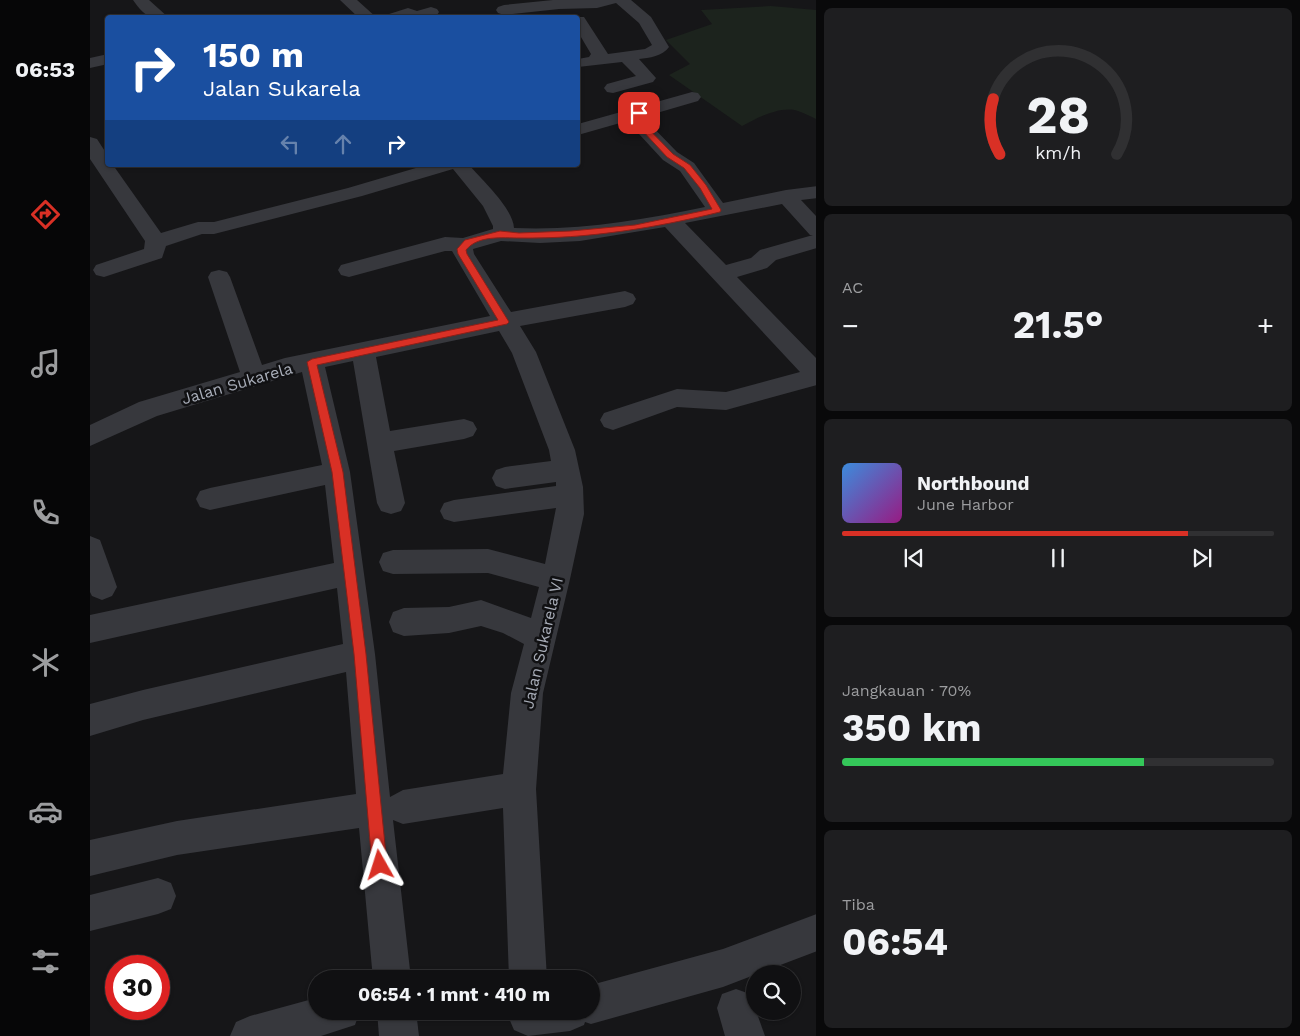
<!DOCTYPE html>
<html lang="id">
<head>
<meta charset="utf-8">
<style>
  :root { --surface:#101012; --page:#1e1e20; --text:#f1f3f6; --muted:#9c9d9f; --line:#303032; --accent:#d93025 }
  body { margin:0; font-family:"Work Sans",sans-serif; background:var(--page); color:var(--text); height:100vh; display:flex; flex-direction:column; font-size:19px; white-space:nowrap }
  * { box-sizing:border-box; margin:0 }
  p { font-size:16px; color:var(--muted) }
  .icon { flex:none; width:28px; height:28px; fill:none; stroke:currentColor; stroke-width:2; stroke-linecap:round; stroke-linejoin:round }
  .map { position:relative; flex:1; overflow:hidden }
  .sheet { display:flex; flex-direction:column; gap:8px; padding:8px; background:#09090a; width:484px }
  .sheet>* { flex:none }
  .hud { position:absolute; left:15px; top:15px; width:475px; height:152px; border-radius:5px; box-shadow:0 1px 4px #0004,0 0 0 1px var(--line); background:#1a4fa0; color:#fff; overflow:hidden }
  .tools { position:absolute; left:656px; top:965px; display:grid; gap:10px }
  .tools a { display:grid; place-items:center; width:55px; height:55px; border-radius:50%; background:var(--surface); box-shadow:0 1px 4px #0004,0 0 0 1px var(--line); font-size:25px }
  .speed { position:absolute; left:15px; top:955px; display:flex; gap:10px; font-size:25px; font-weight:700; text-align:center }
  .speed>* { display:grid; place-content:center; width:65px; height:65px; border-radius:50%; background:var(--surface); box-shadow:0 1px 4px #0004,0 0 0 1px var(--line); line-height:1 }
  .speed .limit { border:8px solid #d22; background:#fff; color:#111 }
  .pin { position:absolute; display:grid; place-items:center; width:42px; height:42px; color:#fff; margin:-21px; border-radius:10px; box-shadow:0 2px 8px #0006 }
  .me { position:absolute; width:55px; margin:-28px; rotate:354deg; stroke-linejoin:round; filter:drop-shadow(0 0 4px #0008) }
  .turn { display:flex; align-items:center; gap:18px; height:105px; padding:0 15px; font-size:22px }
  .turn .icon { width:65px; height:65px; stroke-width:2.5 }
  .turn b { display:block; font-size:35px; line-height:42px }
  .lanes { display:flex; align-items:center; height:48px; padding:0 15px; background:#0003; justify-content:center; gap:25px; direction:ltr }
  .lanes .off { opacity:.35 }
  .big { font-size:38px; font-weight:700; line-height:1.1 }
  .sheet .card { flex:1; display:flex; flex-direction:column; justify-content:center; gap:8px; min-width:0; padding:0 18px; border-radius:8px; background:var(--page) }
  .sheet .dial { align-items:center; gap:0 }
  .dial svg { height:130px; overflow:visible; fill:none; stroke:var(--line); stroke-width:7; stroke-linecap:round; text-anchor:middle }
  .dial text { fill:var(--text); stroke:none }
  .song { display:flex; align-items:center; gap:15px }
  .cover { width:60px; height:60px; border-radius:8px; background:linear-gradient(135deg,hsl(210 70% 55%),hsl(310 70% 35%)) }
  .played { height:5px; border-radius:2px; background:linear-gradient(90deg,var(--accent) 80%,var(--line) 80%) }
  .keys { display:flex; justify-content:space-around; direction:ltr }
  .heat { display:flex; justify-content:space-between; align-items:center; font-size:28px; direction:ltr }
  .charge { height:8px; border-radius:4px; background:linear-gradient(90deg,#34c759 70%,var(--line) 0) }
  .trip { position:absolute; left:218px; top:970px; width:292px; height:50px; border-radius:25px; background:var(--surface); box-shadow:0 1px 4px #0004,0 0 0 1px var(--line); font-weight:700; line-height:50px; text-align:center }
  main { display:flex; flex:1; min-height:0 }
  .tab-bar { display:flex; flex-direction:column; width:90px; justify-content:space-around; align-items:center; background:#060607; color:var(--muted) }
  .tab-bar .icon { width:35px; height:35px }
  .tab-bar .active { color:var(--accent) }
  .tab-bar b { font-size:22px; color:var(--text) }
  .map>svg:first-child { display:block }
  .green { fill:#1c231d }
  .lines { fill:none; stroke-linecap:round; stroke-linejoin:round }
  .minor { fill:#37383d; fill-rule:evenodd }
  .route { fill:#d93025; stroke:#8d1f18 }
  .labels { text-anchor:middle; stroke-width:5; stroke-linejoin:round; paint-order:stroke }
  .street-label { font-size:16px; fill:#a8adb8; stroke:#111113 }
</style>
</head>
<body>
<main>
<nav class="tab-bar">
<b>06:53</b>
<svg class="icon active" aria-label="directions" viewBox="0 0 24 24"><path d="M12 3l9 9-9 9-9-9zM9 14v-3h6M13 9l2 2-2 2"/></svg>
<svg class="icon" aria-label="music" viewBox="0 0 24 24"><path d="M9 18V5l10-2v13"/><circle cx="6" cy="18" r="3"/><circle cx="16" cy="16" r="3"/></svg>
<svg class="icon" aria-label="phone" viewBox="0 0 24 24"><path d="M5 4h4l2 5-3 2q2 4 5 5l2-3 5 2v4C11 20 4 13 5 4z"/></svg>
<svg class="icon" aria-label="climate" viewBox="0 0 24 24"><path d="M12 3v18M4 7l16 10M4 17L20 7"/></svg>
<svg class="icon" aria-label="car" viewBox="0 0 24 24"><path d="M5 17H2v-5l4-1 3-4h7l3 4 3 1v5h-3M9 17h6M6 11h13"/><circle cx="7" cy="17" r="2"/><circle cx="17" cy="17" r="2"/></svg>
<svg class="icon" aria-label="filters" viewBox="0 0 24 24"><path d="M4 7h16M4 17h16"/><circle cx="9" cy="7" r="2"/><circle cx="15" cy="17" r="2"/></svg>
</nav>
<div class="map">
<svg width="727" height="1036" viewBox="0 0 727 1036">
  <rect width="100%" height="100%" fill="#161618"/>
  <!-- green -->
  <path class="green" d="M 681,6 L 726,10 L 726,119 C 720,116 714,113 708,111 C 691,105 667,118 652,126 L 579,75 L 600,64 L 576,40 L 622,24 L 611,10 Z"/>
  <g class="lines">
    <!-- minor -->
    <g class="minor">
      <path d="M 43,0 L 59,0 L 79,18 C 59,18 55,17 43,0 Z"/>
      <polygon points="250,0 267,0 287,18 269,18"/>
      <path d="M 463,0 L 541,0 L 561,17 L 579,47 C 573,56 559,58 549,59 L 566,78 L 563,82 L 523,93 L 517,92 L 514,88 L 517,84 L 546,76 L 532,62 L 488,67 L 488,59 L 499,57 L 501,54 L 488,32 L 488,18 L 482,17 L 494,17 L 518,54 L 555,49 L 562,45 L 549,23 L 526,3 L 507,8 L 469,9 L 414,15 L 408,13 L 406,10 L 408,7 L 414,5 Z"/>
      <polygon points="341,7 347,9 349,12 347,15 340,18 294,18 296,15 318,8 327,11"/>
      <polygon points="18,54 18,64 0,68 0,58"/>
      <path d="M 602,92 L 608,93 L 611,97 L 608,101 L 553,117 L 587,152 L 604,163 L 633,203 L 696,190 L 727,186 L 727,198 L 711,200 L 727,217 L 727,248 L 686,260 L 677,268 L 647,277 L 727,359 L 727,385 L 636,410 L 587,407 L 523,430 L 514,427 L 510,420 L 514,413 L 587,389 L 636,392 L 710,372 L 575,227 L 490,241 L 450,243 L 411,241 L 383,249 L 384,254 L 421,312 L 535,291 L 543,294 L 546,299 L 543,304 L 535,307 L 430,326 L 446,352 L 485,450 L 493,487 L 494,514 L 480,579 L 453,693 L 446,789 L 457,979 L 419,979 L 413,808 L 313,824 L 303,820 L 321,979 L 283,979 L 269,828 L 87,855 L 0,876 L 0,840 L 87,821 L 266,794 L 256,672 L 53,720 L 0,736 L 0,704 L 53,690 L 253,644 L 247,588 L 0,643 L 0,615 L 244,563 L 235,485 L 120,510 L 110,507 L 106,499 L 110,491 L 120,488 L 232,465 L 212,372 L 67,416 L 0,446 L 0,425 L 49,402 L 150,372 L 118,277 L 121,272 L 129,270 L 137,272 L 140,277 L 172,365 L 195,358 L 400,316 L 362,251 L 355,251 L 259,277 L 251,275 L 248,270 L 251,265 L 355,237 L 373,238 L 403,229 L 403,226 L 393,206 L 363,169 L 272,196 L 124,234 L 112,234 L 76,246 L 72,258 L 14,277 L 6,275 L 3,270 L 6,265 L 54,249 L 55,241 L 0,159 L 0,137 L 7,139 L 18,156 L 18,165 L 23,165 L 71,233 L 108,222 L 124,222 L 258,188 L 336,165 L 379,165 C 392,180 423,208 424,228 C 489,231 552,220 615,207 L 590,171 L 573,160 L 537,121 L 488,135 L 488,124 ZM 692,204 L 720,235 L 723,235 L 670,250 L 661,258 L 636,265 L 595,223 ZM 409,331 L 422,353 L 459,450 L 461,461 L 415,467 L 406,470 L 402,478 L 406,486 L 415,489 L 466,482 L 466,486 L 364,500 L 354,503 L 350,511 L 354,519 L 364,522 L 466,508 L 455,564 L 398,549 L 303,550 L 293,553 L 289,562 L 293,571 L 303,574 L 398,573 L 449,587 L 441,618 L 391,600 L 359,607 L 314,608 L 303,612 L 299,622 L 303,632 L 314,636 L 359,633 L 391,626 L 413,633 L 434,644 L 421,693 L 413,774 L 313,790 L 300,797 L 285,654 L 260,472 L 235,367 L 263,361 L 287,503 L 291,511 L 301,514 L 311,511 L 315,503 L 304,451 L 374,439 L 383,436 L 387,429 L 383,422 L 374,419 L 300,431 L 286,357 Z"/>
      <polygon points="0,536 10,540 27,587 22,596 12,600 2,596 0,592"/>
      <polygon points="68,878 81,883 86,896 81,909 68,914 0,931 0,895"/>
      <polygon points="727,914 727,951 633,987 501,1024 495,1022 494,1025 480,1031 438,1036 424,1030 418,1016 420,1011 501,1011 501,985 633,949"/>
      <polygon points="646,989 660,994 675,1036 635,1036 627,1008 632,994"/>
      <polygon points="226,998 226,1011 270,1011 265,1025 231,1036 140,1036 146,1022 160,1016"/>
      <polygon points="287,1011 326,1011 329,1036 289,1036"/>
    </g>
  </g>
  <!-- route -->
  <path class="route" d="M 549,111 L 553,113 L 546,116 L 583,154 L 600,165 L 616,185 L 631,210 L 630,212 C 565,228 497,239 430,238 C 412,238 388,235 376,250 L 377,254 L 419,322 L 417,324 L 227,365 L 253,472 L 276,654 L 297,865 L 295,870 L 290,872 L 285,870 L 282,865 L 264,654 L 242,472 L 217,362 L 222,359 L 408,320 L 368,254 L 367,249 L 375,240 L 410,231 L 429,233 L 481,231 L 545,225 L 622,209 L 610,188 L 594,168 L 577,157 L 538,115 Z"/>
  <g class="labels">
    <!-- street labels -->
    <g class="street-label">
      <text transform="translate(147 383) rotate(-16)" y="6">Jalan Sukarela</text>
      <text transform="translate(452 643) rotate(-77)" y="6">Jalan Sukarela VI</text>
    </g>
  </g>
</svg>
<div class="tools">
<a><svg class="icon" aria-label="search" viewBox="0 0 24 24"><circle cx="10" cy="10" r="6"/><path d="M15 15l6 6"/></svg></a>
</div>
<div class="speed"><div class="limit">30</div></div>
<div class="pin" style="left:549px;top:113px;background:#d93025"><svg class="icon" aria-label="arrive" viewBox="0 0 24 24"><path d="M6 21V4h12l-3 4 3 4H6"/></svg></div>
<svg class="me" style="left:290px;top:865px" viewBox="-20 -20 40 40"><path d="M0-17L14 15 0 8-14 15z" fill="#d93025" stroke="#fff" stroke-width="4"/></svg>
<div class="trip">06:54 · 1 mnt · 410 m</div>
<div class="hud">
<div class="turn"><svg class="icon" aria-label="right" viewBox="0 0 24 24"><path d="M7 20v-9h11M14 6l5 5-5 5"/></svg><div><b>150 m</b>Jalan Sukarela</div></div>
<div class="lanes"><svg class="icon off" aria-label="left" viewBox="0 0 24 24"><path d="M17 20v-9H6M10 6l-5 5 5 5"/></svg><svg class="icon off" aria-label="ahead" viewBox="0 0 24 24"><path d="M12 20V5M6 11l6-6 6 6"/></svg><svg class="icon" aria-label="right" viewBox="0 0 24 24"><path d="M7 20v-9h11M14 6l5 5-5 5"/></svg></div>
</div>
</div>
<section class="sheet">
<div class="card dial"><svg viewBox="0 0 100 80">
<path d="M14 69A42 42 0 1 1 86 69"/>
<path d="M14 69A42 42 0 0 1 10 35" stroke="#d93025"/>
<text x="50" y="56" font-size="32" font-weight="700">28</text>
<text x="50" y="72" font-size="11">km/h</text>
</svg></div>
<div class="card"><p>AC</p>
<div class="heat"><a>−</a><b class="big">21.5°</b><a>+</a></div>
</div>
<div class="card">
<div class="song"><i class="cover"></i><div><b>Northbound</b><p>June Harbor</p></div></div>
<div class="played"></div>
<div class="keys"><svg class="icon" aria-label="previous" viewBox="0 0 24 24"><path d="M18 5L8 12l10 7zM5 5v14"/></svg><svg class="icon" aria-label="pause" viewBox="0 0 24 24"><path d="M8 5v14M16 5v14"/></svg><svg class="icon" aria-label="next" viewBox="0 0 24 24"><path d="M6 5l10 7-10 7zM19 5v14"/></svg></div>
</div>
<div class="card"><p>Jangkauan · 70%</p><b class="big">350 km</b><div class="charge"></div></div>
<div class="card"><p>Tiba</p><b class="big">06:54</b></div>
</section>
</main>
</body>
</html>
